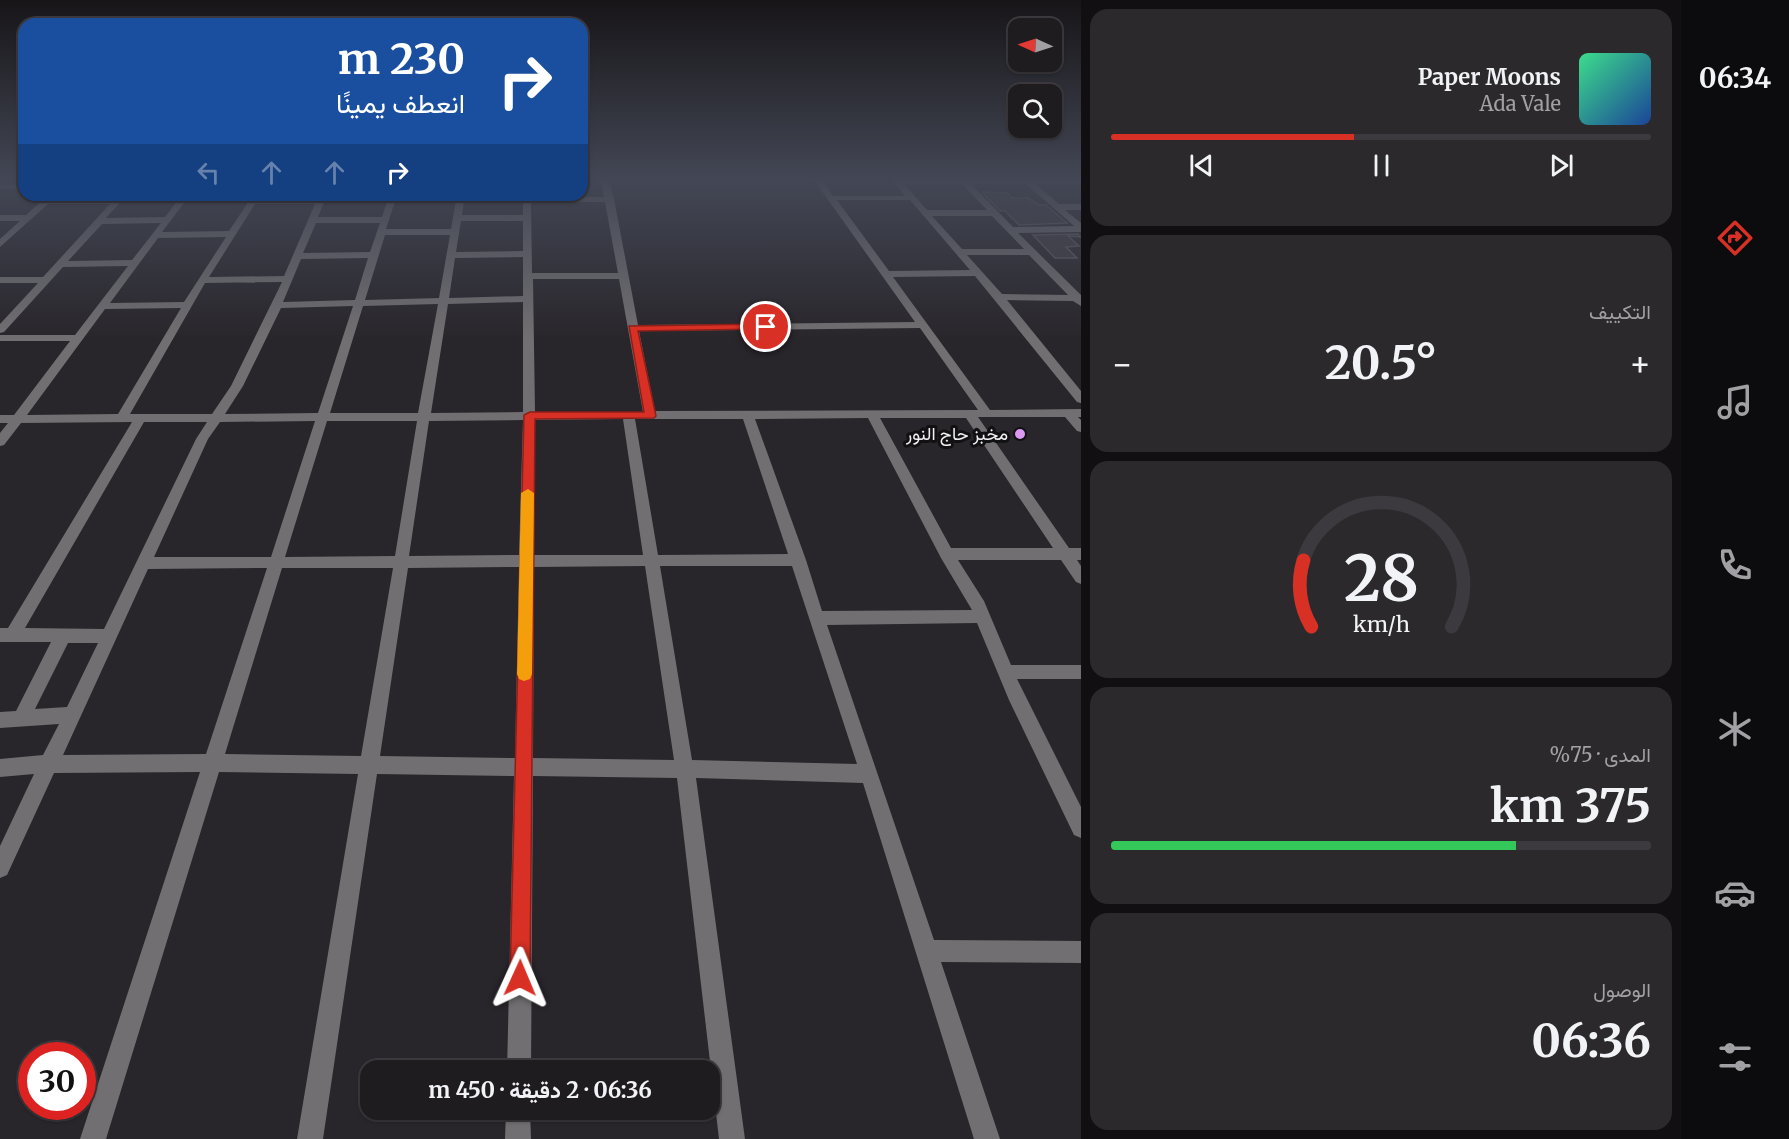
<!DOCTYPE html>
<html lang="ar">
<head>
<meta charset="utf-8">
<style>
  :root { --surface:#1f1c20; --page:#2c292d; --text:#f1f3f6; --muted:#a1a1a5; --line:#3c3a3e; --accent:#d93025 }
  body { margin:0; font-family:Merriweather,Vazirmatn,serif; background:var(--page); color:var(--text); direction:rtl; height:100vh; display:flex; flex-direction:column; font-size:22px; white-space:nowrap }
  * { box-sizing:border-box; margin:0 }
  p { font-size:20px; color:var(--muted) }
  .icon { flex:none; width:33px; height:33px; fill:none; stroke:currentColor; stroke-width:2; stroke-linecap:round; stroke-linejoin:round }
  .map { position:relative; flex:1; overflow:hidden; direction:ltr }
  .details { display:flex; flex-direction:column; gap:9px; padding:9px; background:#110f12; width:600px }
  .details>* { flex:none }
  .guide { position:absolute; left:18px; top:18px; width:570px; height:183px; border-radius:18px; box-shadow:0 2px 4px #0004,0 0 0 2px var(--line); direction:rtl; background:#1a4fa0; color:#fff; overflow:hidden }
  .needle { width:39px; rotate:273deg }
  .fabs { position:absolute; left:1008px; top:18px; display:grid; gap:12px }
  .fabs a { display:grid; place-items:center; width:54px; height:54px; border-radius:12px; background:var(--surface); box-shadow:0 2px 4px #0004,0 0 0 2px var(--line); font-size:30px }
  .speed { position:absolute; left:18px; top:1042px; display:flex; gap:12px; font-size:30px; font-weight:700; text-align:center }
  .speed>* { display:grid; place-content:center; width:78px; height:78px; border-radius:50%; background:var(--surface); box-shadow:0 2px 4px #0004,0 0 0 2px var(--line); line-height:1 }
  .speed .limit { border:9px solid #d22; background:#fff; color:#111 }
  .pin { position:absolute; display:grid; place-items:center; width:51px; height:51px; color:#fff; margin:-26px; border:3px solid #fff; border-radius:50%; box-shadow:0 2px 6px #0007 }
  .me { position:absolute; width:66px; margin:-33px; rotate:1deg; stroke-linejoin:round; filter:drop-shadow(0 0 4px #0008) }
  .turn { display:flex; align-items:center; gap:21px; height:126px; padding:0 24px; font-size:27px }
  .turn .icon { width:78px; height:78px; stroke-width:2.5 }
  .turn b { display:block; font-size:42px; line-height:51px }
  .lanes { display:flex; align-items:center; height:57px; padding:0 24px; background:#0003; justify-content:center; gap:30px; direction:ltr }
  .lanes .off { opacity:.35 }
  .big { font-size:45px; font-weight:700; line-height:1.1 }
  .details .card { flex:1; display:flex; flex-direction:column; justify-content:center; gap:9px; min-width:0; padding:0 21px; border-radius:18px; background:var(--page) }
  .details .dial { align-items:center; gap:0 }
  .dial svg { height:156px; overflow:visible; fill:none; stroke:var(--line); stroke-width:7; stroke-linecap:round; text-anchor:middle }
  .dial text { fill:var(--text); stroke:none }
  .song { display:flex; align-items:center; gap:18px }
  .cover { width:72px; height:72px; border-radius:9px; background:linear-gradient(135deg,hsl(150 70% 55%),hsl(220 70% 35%)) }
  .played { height:6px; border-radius:3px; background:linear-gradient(90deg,var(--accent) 45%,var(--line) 45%) }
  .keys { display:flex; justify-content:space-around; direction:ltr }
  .heat { display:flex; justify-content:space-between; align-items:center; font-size:33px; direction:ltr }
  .charge { height:9px; border-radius:4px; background:linear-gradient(90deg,#34c759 75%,var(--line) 0) }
  .trip { position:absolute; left:360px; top:1060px; width:360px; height:60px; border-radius:18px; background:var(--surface); box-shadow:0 2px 4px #0004,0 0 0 2px var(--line); font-weight:700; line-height:60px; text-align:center; direction:rtl }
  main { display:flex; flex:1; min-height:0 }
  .dock { display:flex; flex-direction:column; width:108px; justify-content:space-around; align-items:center; background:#0c0b0d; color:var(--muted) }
  .dock .icon { width:42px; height:42px }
  .dock .selected { color:var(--accent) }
  .dock b { font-size:27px; color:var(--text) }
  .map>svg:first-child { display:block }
  .building { fill:#3d3a3f; stroke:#5c585e; stroke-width:1.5 }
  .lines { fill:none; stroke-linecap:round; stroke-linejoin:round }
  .street { fill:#716f71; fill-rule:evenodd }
  .route { fill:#d93025; stroke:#8d1f18; stroke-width:1.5 }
  .slow { fill:#f59e0b }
  .poi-dot { fill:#dc99f4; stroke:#111012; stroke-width:2 }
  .labels { text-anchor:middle; stroke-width:6; stroke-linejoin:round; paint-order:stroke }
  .poi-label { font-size:18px; fill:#f1eff2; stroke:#111012; text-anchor:end }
</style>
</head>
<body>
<main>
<nav class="dock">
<b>06:34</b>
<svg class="icon selected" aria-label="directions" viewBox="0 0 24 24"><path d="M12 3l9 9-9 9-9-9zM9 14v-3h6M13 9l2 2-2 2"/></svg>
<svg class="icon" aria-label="music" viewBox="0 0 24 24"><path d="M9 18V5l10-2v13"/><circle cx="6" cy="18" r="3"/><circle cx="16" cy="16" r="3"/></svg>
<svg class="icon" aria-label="phone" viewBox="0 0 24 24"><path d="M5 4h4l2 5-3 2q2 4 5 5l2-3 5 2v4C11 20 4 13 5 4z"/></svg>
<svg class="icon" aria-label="climate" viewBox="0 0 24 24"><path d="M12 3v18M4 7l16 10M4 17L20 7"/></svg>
<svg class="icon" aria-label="car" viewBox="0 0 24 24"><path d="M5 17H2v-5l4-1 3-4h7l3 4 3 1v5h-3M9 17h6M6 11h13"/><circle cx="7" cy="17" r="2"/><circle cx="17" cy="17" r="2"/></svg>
<svg class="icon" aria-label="filters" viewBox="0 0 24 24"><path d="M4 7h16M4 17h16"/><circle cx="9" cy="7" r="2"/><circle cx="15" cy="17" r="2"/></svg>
</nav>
<section class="details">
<div class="card">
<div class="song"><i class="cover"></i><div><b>Paper Moons</b><p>Ada Vale</p></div></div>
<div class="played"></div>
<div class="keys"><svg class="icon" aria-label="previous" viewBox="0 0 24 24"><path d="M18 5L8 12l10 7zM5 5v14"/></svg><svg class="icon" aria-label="pause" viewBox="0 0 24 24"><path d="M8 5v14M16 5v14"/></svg><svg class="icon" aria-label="next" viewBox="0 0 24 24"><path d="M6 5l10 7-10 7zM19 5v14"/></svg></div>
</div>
<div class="card"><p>التكييف</p>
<div class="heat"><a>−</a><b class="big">20.5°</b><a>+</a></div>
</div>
<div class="card dial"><svg viewBox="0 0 100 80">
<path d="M14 69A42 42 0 1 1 86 69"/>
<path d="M14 69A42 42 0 0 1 10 35" stroke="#d93025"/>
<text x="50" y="56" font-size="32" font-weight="700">28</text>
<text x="50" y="72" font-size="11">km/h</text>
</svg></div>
<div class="card"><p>المدى · 75%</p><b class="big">375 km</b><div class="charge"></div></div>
<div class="card"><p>الوصول</p><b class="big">06:36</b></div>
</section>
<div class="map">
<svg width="1081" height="1139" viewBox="0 0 1081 1139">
  <rect width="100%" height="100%" fill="#29262b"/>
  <!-- building -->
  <g class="building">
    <polygon points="982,192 1007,193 1012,198 1028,198 1039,205 1046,205 1067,223 1019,225 1005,211 1000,211"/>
    <polygon points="1078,234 1081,237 1068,236 1079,246 1066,247 1077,258 1055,258 1033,235"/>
  </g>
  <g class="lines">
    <!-- street -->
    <g class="street">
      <path d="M 601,180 L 609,180 L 614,199 L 638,325 L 915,322 L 814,180 L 822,180 L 833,196 L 905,196 L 892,180 L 1081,180 L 1081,184 L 1036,184 L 1059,204 L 1081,204 L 1081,210 L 1065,210 L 1081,223 L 1081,232 L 1018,233 L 1081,295 L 1081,306 L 1073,301 L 1007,300 L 1081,391 L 1081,403 L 1077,402 L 975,276 L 893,277 L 990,410 L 1081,409 L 1081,417 L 1078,417 L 1081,420 L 1081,432 L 1077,431 L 1065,417 L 978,417 L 1069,548 L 1081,548 L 1081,560 L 1077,560 L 1081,566 L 1081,584 L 1076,582 L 1061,560 L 958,560 L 984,601 L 1011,665 L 1081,665 L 1081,679 L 1017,679 L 1081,807 L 1081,838 L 1074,835 L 1009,700 L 977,623 L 827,625 L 934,940 L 1081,941 L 1081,963 L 941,962 L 1000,1139 L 974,1139 L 863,783 L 696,778 L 745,1139 L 719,1139 L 677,778 L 533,776 L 531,1071 L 507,1071 L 514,776 L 377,774 L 323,1139 L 297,1139 L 358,774 L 219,772 L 106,1139 L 80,1139 L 200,772 L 54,773 L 7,875 L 0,878 L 0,846 L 34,774 L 0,777 L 0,759 L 43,755 L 59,724 L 0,728 L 0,712 L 16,711 L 51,642 L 0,642 L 0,628 L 8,628 L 132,422 L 21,423 L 4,445 L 0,446 L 0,433 L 8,423 L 0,423 L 0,415 L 14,415 L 70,341 L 0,341 L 0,335 L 75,335 L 128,266 L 63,267 L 4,332 L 0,333 L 0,324 L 38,283 L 0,283 L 0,277 L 43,277 L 110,204 L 48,204 L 0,247 L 0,239 L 20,221 L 0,221 L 0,215 L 26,215 L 48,195 L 57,195 L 53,200 L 114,200 L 119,195 L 127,195 L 106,218 L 165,217 L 182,195 L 190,195 L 162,232 L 229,231 L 253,195 L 261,195 L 258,200 L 317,200 L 319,195 L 327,195 L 318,217 L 382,217 L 389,195 L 397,195 L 386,229 L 451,229 L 457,195 L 465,195 L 462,215 L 523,215 L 523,195 L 531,195 L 531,197 L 604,197 ZM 904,184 L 962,184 L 987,210 L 927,210 ZM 971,184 L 1026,184 L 1074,226 L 1013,227 ZM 837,200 L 910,200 L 970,270 L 889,271 ZM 531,202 L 605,202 L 618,273 L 532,273 ZM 255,204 L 315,204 L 284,276 L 209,277 ZM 932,216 L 992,216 L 1024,249 L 962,249 ZM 461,221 L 523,221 L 523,251 L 456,252 ZM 161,223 L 132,260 L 68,261 L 102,224 ZM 316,223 L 380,223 L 370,252 L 303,253 ZM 385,235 L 450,235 L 439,298 L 365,300 ZM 226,237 L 184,302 L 110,303 L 158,238 ZM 967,255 L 1029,255 L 1068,295 L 1002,294 ZM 523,257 L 523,296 L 449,298 L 455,258 ZM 368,258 L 355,300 L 283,302 L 301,259 ZM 533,279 L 619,279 L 643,412 L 535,412 ZM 282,282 L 231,386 L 212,414 L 130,414 L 205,283 ZM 523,302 L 523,412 L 431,413 L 448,304 ZM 438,304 L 418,413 L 330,413 L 363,306 ZM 353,306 L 318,413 L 225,414 L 243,386 L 281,308 ZM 181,308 L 118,414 L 27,415 L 105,309 ZM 920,328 L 978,410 L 655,411 L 639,331 ZM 868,418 L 941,558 L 972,610 L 822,611 L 806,560 L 755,419 ZM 880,418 L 966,418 L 1053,548 L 951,548 ZM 623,419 L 643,555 L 534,555 L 535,420 ZM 635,419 L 743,419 L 788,554 L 658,555 ZM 523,420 L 519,555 L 409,556 L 429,421 ZM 315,421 L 271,557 L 154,557 L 208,439 L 220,422 ZM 327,421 L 417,421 L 395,556 L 285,557 ZM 144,422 L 207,422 L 196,439 L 104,629 L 25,628 ZM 645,566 L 674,760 L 533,758 L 534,567 ZM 660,566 L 792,566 L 857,764 L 692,760 ZM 519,567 L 515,758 L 380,756 L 408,568 ZM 267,568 L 206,754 L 63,755 L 148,569 ZM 282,568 L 393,568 L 361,756 L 225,754 ZM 68,643 L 98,643 L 67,707 L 35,709 Z"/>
      <rect x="0" y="185" width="24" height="4"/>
      <polygon points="506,1110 530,1110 531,1139 505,1139"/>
    </g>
  </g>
  <!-- sky -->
  <linearGradient id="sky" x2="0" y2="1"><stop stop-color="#171518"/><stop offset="0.53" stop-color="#434755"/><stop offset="1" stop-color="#434755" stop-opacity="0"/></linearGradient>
  <rect width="1081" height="339" fill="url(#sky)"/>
  <!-- route -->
  <polygon class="route" points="766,324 771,327 770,329 638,331 656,416 654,418 535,419 530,978 527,985 520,988 513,985 510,978 524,415 530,412 644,412 629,326"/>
  <!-- slow -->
  <polygon class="slow" points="528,489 534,493 532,674 530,679 524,681 519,679 517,674 521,493"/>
  <!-- markers -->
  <circle class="poi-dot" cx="1020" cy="434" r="6"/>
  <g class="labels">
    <!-- poi labels -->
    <g class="poi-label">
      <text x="1008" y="440">مخبز حاج النور</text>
    </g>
  </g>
</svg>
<div class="fabs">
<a><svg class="needle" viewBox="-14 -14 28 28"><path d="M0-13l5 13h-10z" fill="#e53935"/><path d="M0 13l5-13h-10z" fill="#a1a1a5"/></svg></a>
<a><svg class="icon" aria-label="search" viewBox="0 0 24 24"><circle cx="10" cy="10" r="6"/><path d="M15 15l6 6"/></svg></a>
</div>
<div class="speed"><div class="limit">30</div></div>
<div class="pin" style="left:766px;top:327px;background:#d93025"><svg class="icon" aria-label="arrive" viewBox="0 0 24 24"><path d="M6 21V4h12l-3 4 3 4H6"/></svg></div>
<svg class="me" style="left:520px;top:978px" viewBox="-20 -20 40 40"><path d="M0-17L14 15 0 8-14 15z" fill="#d93025" stroke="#fff" stroke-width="4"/></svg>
<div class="trip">06:36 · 2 دقيقة · 450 m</div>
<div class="guide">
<div class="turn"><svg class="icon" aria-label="right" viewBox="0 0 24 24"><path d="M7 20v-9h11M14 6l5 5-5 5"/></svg><div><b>230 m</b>انعطف يمينًا</div></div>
<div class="lanes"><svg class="icon off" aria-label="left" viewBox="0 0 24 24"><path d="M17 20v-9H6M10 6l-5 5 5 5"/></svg><svg class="icon off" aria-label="ahead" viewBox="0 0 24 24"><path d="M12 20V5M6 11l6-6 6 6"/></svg><svg class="icon off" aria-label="ahead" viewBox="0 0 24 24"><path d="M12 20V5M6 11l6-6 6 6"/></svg><svg class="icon" aria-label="right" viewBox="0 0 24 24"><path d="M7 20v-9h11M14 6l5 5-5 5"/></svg></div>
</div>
</div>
</main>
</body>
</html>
